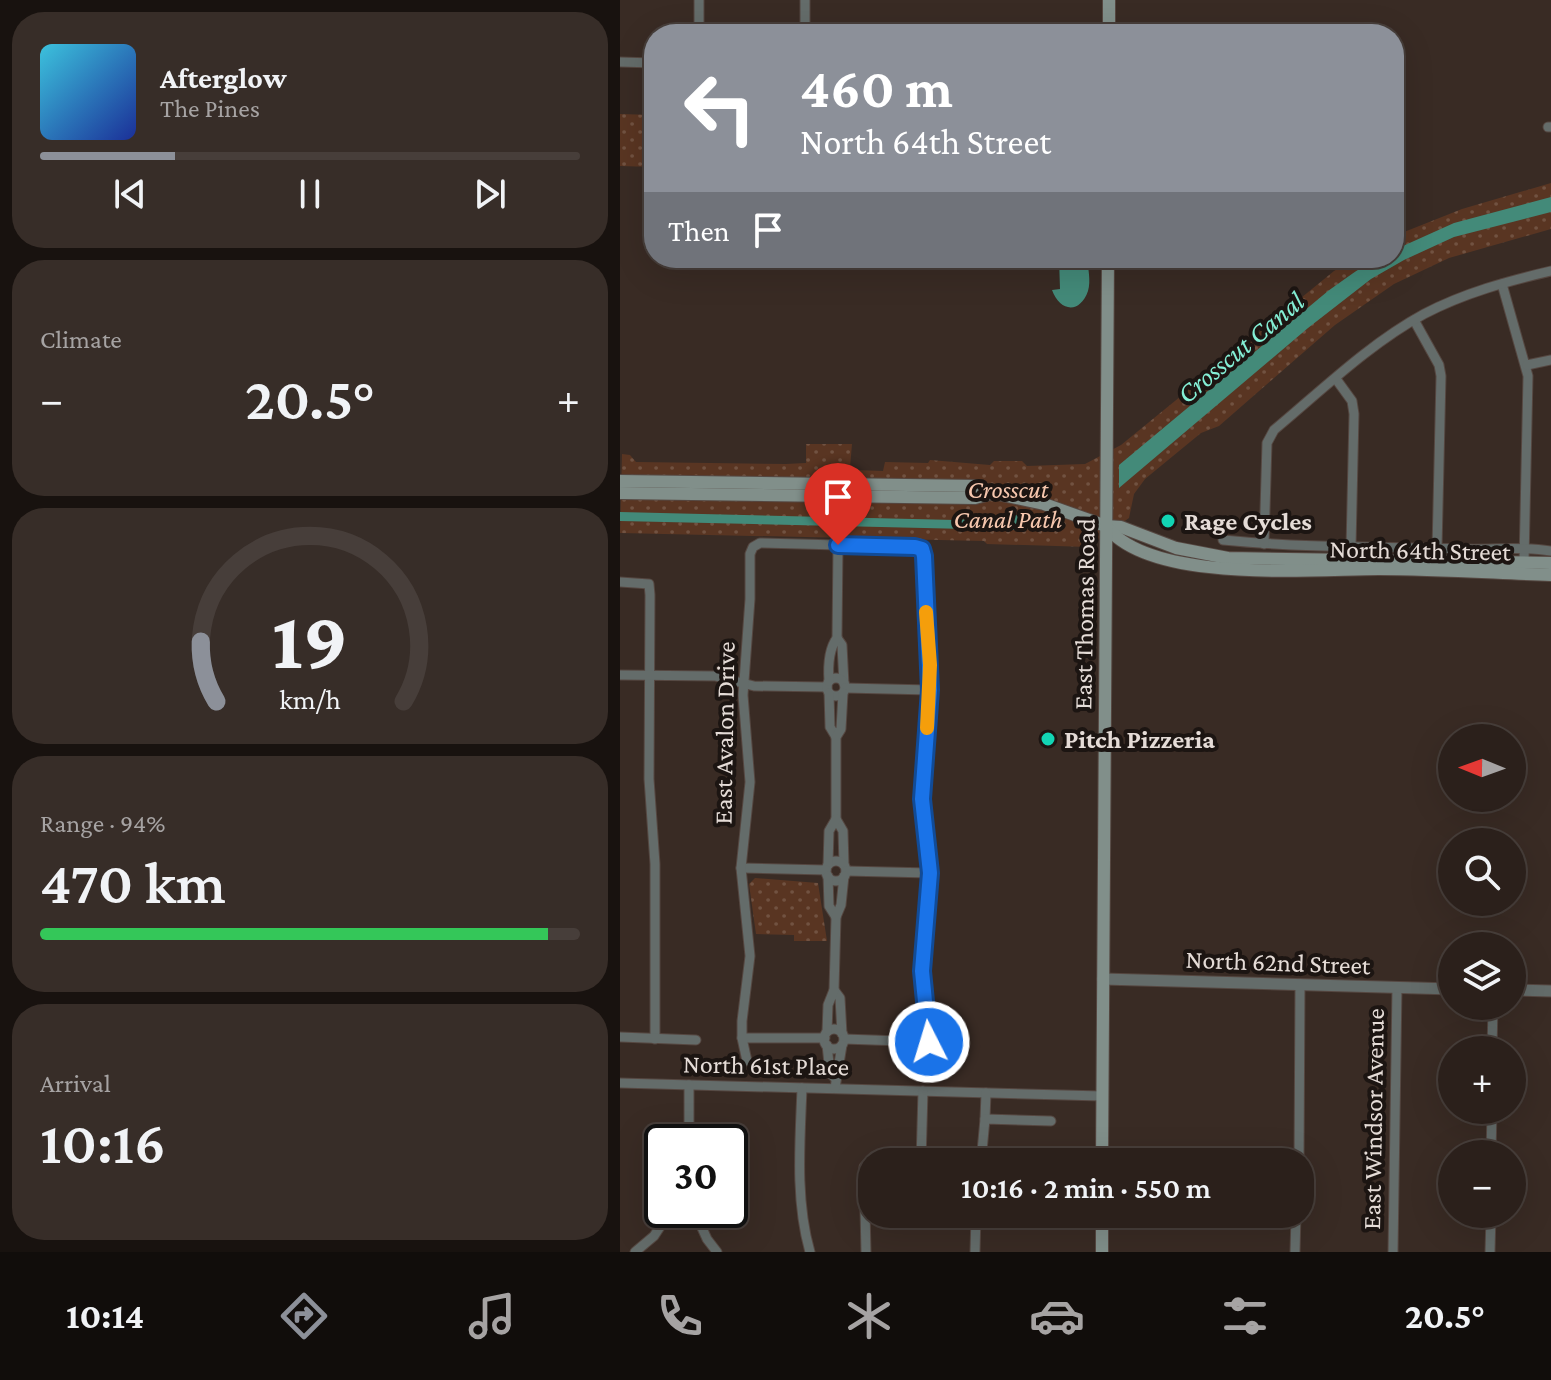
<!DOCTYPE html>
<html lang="en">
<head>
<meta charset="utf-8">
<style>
  :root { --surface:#2b201b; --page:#372d28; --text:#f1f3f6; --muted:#a6a3a3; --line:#473e3a; --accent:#8c9099 }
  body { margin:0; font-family:"Crimson Pro",serif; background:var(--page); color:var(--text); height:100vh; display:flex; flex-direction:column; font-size:30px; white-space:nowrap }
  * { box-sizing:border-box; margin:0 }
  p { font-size:26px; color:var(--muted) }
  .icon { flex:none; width:44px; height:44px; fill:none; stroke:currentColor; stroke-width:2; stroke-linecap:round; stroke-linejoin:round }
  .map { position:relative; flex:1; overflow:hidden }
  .details { display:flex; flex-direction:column; gap:12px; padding:12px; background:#18120f; width:620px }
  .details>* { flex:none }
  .hud { position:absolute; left:24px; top:24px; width:760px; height:244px; border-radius:32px; box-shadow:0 8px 32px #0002,0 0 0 2px var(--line); background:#8c9099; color:#fff; overflow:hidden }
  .needle { width:52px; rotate:271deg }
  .controls { position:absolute; left:818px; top:724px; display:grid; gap:16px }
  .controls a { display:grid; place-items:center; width:88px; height:88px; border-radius:50%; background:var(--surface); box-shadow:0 8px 32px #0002,0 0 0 2px var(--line); font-size:40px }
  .speed { position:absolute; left:24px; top:1124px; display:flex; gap:16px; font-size:40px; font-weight:700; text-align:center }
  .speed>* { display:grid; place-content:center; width:104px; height:104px; border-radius:50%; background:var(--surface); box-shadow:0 8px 32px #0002,0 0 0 2px var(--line); line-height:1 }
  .speed .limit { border:4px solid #111; border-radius:12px; background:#fff; color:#111 }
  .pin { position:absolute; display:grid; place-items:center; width:68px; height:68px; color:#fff; margin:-82px -34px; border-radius:50% 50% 50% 0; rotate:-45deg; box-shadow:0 0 8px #0007 }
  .pin .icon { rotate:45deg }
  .me { position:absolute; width:88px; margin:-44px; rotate:355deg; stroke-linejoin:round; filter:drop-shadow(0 0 6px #0008) }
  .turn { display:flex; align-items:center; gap:28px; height:168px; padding:0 24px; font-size:36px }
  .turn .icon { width:104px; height:104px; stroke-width:2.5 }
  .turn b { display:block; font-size:56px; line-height:68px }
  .then { display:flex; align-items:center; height:76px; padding:0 24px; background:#0003; gap:16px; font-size:30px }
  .big { font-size:60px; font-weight:600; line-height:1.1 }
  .details .tile { flex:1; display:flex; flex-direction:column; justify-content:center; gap:12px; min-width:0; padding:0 28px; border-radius:32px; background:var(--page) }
  .details .dial { align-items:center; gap:0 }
  .dial svg { height:208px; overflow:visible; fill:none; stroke:var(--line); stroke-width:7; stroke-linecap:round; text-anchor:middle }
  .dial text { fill:var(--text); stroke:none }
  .song { display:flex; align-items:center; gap:24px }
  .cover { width:96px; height:96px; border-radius:12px; background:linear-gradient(135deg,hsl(190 70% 55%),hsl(230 70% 35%)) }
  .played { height:8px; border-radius:4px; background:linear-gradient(90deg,var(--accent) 25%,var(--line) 25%) }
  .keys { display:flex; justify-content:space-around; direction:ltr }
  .heat { display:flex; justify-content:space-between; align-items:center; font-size:44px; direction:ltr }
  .charge { height:12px; border-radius:6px; background:linear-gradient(90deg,#34c759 94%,var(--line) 0) }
  .trip { position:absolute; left:238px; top:1148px; width:456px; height:80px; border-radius:32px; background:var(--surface); box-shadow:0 8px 32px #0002,0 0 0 2px var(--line); font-weight:600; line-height:80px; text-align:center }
  .dock { display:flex; height:128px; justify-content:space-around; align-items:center; background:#110d0b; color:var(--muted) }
  .dock .icon { width:56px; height:56px }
  .dock .active { color:var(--accent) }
  .dock b { font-size:36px; color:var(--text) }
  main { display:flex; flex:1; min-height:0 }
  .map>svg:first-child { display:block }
  .park { fill:url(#park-dots) }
  .water { fill:#438a79 }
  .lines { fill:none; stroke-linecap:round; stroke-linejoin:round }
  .minor-casing { stroke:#554741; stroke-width:11 }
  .tertiary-casing { stroke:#554741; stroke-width:13 }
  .secondary-casing { stroke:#554741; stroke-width:14 }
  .minor { stroke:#646c6a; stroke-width:9 }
  .tertiary { stroke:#646c6a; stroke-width:11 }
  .secondary { stroke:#818f8a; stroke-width:12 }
  .route-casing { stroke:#114b97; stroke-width:20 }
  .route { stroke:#1a73e8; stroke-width:14 }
  .slow { stroke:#f59e0b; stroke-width:14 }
  .poi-dot { fill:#12d5b4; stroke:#1c1512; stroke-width:3 }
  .labels { text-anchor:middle; stroke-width:8; stroke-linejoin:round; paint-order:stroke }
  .park-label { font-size:26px; font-style:italic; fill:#f7c7ae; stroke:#1c1512 }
  .poi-label { font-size:26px; font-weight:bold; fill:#e5dcd7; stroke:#1c1512; text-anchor:start }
  .street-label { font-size:26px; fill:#e5dcd7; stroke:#1c1512 }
  .water-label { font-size:28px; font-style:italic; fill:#84efd5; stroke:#1c1512 }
</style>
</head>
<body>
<main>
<section class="details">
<div class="tile">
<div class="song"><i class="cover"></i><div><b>Afterglow</b><p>The Pines</p></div></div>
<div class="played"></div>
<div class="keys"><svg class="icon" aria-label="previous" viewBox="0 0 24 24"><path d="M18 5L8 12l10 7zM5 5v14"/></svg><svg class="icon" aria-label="pause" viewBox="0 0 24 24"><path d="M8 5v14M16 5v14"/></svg><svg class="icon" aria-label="next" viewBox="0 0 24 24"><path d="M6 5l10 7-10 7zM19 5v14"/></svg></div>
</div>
<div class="tile"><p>Climate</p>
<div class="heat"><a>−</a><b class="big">20.5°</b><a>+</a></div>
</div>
<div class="tile dial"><svg viewBox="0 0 100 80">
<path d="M14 69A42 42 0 1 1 86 69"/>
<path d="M14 69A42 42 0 0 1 8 46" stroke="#8c9099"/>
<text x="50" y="56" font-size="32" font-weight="700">19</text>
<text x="50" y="72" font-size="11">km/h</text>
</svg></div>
<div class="tile"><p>Range · 94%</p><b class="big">470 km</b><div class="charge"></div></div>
<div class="tile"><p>Arrival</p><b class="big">10:16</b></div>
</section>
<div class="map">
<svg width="931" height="1252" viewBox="0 0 931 1252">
  <defs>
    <pattern id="park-dots" width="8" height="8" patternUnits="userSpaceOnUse" patternTransform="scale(2)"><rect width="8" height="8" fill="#593522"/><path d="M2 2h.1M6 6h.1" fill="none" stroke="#715241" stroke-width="1.8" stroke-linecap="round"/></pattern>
  </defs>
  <rect width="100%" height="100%" fill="#392b24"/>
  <!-- park -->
  <g class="park">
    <polygon points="0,114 34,115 34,167 0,166"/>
    <polygon points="931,183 931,229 829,258 774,284 715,325 599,426 581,433 525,479 514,494 509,518 468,547 367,544 364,541 0,533 2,454 10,455 16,462 166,464 186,463 186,444 232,444 230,467 235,470 263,471 265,462 308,463 310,460 370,465 374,461 402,461 407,466 465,464 501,445 714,271 736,258 774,258 774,236 842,209"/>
    <polygon points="135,878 198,883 207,941 174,941 174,935 136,934 129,884"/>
  </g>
  <!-- water -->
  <g class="water">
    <path d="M 931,197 L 931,212 L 834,237 L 784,260 L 751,279 L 688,328 L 499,488 L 499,465 L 708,291 C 729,277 748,258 774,258 L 774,250 L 834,223 Z"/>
    <path d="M 439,258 L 467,258 C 468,268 471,281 468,291 C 460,314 440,312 432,290 L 440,289 Z"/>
    <polygon points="0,512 336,520 407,514 436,522 401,530 347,529 0,521"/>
  </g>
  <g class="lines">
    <!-- minor casing -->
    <g class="minor-casing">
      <g id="minor">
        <polyline points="79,34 79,0"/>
        <polyline points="185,34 185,0"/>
        <polyline points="0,62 34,63"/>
        <polyline points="928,127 931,127"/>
        <polyline points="882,284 908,376 904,562"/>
        <polyline points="794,320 819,365 821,376 817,549"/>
        <polyline points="907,365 931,360"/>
        <polyline points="716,379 732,401 734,414 731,547"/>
        <path d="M 603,540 C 683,548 764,547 844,549 C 874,550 902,546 931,551"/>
        <path d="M 644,544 L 647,443 L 654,430 C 702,390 749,344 804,314 C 844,293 888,281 931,271"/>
        <polyline points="0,582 29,584 30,595 29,779 35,864 35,1039"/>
        <polyline points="217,638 222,645 224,684"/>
        <polyline points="0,675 95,676 134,686 207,687"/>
        <circle cx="216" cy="687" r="9"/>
        <path d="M 209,681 C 208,667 208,650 217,638 L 218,545"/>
        <polyline points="225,688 310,690"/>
        <polyline points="209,693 210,727 216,737"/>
        <polyline points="223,693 221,729 216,737 216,819 223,831 224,865"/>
        <circle cx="216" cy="871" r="10"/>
        <polyline points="208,865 209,831 216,819"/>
        <polyline points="121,868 206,870"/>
        <polyline points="226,871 310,873"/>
        <polyline points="208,876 209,906 216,917"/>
        <polyline points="214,990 220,998 222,1034"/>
        <circle cx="214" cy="1039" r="10"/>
        <polyline points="207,1032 208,1005 214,990 216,917 221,905 224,876"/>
        <polyline points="0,1037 76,1040"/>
        <polyline points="122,1038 205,1038"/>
        <polyline points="224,1039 309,1042"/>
        <polyline points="207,1045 210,1073 215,1078"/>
        <polyline points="872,1050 873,1006"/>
        <polyline points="127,1061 122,1038 122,1021 130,956 121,868 130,782 123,695 130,599 130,554 133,547 140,543 295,547 302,549 310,690 302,799 310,873 302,960 309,1042 302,1065"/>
        <polyline points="0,1083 482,1096"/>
        <path d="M 182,1088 C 180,1141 175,1200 190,1252"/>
        <polyline points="215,1088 222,1045"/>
        <polyline points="365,1119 366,1093"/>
        <polyline points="69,1142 69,1085"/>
        <polyline points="871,1154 872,1110"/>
        <polyline points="301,1162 303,1091"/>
        <polyline points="361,1162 365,1119 431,1121"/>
        <polyline points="679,1162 680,984"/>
        <polyline points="74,1210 87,1239 97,1252"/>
        <polyline points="15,1252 34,1236 51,1210"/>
        <polyline points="246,1252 244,1167 251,1160 283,1162"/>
        <polyline points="355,1252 356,1214"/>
        <polyline points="675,1252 676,1214"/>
        <polyline points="773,1252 777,987"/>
        <polyline points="870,1252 871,1214"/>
      </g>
    </g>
    <!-- tertiary casing -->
    <g class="tertiary-casing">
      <g id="tertiary">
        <polyline points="483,979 832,989"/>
        <polyline points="892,990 931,991"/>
      </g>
    </g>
    <!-- secondary casing -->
    <g class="secondary-casing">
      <g id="secondary">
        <polyline points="489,34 489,0"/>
        <polyline points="0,481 358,486 373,493 424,504 486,526 501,527 556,548 608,558 931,563"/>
        <polyline points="0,493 355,498 373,493"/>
        <path d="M 486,526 C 530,584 692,569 759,569 C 816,569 874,573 931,575"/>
        <polyline points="482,1162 488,258"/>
        <polyline points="482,1252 482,1214"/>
      </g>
    </g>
    <!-- minor -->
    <use href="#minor" class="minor"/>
    <!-- tertiary -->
    <use href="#tertiary" class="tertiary"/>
    <!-- secondary -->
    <use href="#secondary" class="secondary"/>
  </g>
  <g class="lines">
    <!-- route casing -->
    <g class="route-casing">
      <polyline id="route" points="218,545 295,547 302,549 304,556 310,690 302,799 310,873 302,971 309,1042"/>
    </g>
    <!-- route -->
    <use href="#route" class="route"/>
    <!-- slow -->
    <polyline class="slow" points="306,612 310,665 307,728"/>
  </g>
  <!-- markers -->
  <g class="poi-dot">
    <circle cx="548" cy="521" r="8"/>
    <circle cx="428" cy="739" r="8"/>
  </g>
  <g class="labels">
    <!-- park labels -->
    <g class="park-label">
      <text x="388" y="498">Crosscut<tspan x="388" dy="30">Canal Path</tspan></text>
    </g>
    <!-- poi labels -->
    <g class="poi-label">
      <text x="564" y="530">Rage Cycles</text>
      <text x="444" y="748">Pitch Pizzeria</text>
    </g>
    <!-- street labels -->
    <g class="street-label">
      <text transform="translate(800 550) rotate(1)" y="9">North 64th Street</text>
      <text transform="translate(464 614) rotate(-89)" y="9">East Thomas Road</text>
      <text transform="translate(104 733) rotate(-89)" y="9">East Avalon Drive</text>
      <text transform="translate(658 962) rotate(2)" y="9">North 62nd Street</text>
      <text transform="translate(146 1065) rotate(1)" y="9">North 61st Place</text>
      <text transform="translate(753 1119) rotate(-89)" y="9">East Windsor Avenue</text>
    </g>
    <!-- water labels -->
    <g class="water-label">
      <text transform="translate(620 347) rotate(-40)" y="10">Crosscut Canal</text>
    </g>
  </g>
</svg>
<div class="controls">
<a><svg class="needle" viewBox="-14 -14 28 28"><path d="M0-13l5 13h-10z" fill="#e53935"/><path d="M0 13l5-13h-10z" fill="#a6a3a3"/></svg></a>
<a><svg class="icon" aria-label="search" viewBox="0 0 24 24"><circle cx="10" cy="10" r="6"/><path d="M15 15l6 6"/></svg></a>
<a><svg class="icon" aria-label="layers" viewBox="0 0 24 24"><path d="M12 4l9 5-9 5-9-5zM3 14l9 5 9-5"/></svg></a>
<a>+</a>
<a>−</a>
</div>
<div class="speed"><div class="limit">30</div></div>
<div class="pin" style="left:218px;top:545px;background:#d93025"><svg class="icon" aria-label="arrive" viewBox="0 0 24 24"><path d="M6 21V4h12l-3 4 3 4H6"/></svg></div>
<svg class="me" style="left:309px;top:1042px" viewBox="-20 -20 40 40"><circle r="17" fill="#1a73e8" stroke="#fff" stroke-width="3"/><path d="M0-11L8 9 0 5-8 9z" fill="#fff"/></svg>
<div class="trip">10:16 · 2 min · 550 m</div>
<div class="hud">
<div class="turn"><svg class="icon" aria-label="left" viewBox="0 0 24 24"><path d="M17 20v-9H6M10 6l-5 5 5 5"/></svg><div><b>460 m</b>North 64th Street</div></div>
<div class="then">Then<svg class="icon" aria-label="arrive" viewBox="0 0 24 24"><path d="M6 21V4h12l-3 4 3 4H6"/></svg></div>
</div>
</div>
</main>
<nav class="dock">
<b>10:14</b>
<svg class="icon active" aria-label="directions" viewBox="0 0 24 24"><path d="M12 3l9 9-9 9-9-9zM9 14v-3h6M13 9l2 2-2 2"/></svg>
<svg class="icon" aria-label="music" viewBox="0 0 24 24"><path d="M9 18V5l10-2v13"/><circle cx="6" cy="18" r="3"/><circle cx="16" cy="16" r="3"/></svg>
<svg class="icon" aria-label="phone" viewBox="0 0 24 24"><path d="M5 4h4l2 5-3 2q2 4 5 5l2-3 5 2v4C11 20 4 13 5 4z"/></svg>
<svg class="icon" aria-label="climate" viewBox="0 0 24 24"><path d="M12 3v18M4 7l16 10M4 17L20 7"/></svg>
<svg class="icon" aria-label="car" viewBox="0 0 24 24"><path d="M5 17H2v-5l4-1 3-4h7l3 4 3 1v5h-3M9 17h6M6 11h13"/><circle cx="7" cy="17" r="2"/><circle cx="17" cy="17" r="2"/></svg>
<svg class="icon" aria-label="filters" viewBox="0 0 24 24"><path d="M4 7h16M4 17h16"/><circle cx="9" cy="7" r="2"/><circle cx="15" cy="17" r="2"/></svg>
<b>20.5°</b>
</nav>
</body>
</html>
